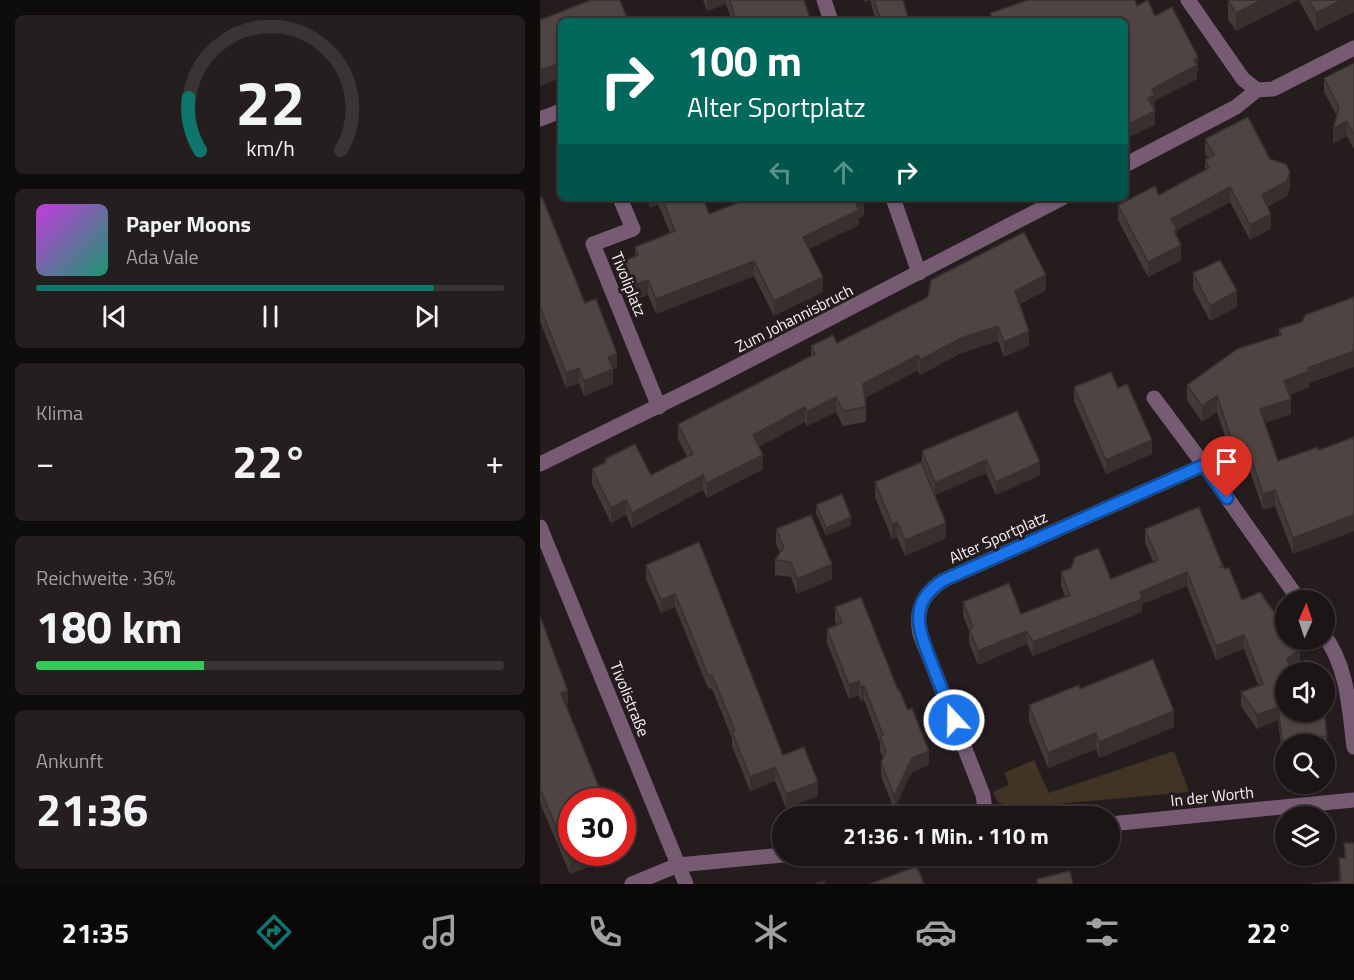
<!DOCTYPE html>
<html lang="de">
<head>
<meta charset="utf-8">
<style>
  :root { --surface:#1c1516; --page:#251e1f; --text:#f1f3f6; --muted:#a09fa1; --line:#3a3435; --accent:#0f766e }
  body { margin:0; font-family:"Titillium Web",sans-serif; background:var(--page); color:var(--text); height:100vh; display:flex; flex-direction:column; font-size:22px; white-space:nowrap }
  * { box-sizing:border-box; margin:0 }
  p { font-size:20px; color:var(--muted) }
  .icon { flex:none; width:33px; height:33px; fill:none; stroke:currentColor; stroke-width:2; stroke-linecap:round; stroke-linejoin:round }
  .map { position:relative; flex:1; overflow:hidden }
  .side { display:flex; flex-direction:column; gap:15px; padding:15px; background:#0f0c0c; width:540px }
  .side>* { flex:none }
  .hud { position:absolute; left:18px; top:18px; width:570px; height:183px; border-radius:9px; box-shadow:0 2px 4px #0004,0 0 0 2px var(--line); background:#00695c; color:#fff; overflow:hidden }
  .needle { width:39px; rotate:3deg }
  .controls { position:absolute; left:735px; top:590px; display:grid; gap:12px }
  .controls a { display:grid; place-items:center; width:60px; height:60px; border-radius:50%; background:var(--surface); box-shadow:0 2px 4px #0004,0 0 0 2px var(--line); font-size:30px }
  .speed { position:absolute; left:18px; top:788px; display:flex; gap:12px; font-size:30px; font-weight:700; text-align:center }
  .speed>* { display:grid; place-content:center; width:78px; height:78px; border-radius:50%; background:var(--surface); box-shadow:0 2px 4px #0004,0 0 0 2px var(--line); line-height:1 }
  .speed .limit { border:9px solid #d22; background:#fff; color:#111 }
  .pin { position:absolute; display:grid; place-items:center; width:51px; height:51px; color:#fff; margin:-62px -26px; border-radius:50% 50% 50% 0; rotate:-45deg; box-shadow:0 0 6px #0007 }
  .pin .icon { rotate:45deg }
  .me { position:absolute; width:66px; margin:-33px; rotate:339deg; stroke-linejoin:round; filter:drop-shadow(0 0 4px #0008) }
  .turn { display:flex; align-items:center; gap:21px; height:126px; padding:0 30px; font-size:27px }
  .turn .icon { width:78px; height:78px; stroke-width:2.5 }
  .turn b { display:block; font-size:42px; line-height:51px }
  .lanes { display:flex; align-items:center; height:57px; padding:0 30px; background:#0003; justify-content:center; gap:30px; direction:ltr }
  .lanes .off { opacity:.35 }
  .big { font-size:45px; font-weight:700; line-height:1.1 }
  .side .widget { flex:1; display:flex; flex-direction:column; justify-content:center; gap:9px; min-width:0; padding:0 21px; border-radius:9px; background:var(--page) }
  .side .dial { align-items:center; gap:0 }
  .dial svg { height:156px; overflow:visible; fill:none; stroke:var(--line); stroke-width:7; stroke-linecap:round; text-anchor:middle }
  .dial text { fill:var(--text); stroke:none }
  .song { display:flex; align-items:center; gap:18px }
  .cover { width:72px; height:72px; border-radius:9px; background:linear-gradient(135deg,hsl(290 70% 55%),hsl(160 70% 35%)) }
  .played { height:6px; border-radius:3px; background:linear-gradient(90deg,var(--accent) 85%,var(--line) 85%) }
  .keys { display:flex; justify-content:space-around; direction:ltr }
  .heat { display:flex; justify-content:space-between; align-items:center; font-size:33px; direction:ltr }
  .charge { height:9px; border-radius:4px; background:linear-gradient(90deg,#34c759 36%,var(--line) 0) }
  .trip { position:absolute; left:232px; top:806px; width:348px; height:60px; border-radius:30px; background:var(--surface); box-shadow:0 2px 4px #0004,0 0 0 2px var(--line); font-weight:700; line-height:60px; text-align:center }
  .menu { display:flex; height:96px; justify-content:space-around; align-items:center; background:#0b0809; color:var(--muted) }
  .menu .icon { width:42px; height:42px }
  .menu .current { color:var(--accent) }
  .menu b { font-size:27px; color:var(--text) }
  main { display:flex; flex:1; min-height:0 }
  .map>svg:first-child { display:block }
  .green { fill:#423424 }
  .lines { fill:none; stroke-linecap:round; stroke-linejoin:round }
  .minor { stroke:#765b73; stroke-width:15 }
  .wall { fill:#433a38 }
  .shaded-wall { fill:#37302e }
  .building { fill:#4e4441; stroke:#37302e; stroke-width:1.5 }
  .route-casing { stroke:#114b97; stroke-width:15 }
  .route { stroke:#1a73e8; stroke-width:10 }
  .labels { text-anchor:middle; stroke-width:6; stroke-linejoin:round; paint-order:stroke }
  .street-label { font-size:16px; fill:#faf3f4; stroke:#251c1e }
</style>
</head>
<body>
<main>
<section class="side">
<div class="widget dial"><svg viewBox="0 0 100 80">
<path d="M14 69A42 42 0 1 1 86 69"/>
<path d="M14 69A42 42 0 0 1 8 42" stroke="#0f766e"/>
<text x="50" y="56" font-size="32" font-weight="700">22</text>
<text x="50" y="72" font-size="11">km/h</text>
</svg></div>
<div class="widget">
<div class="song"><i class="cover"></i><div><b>Paper Moons</b><p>Ada Vale</p></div></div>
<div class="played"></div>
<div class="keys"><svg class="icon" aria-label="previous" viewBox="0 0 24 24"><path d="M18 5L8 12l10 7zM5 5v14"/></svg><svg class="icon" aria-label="pause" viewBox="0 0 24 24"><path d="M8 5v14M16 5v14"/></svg><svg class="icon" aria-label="next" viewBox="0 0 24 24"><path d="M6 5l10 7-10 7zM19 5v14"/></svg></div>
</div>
<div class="widget"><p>Klima</p>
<div class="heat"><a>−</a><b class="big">22°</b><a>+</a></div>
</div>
<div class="widget"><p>Reichweite · 36%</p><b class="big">180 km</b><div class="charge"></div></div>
<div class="widget"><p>Ankunft</p><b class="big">21:36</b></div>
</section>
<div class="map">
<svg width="814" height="884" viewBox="0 0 814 884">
  <rect width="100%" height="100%" fill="#251c1e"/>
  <!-- green -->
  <polygon class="green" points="634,751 649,792 474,808 458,802 453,792 469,785 464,773 494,760 509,793"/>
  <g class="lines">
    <!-- minor -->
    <g class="minor">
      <polyline points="284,0 291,21"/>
      <polyline points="648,0 703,79 717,90"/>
      <polyline points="0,119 21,111"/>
      <polyline points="585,165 696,107 717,90 733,89 814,48"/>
      <polyline points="80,198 93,229 53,244 119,407"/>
      <polyline points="353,198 379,273"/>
      <polyline points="614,398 664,465"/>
      <polyline points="0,464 169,381 522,198"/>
      <polyline points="0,527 146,884"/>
      <path d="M 784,635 C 808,668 809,708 814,747"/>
      <path d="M 446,816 L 443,795 L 380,634 C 375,610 383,593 404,580 L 664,465 L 759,600"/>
      <polyline points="570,824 814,800"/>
      <polyline points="92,884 138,865 243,855"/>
    </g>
  </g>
  <!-- wall -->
  <g class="wall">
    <polygon points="163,0 264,0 271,21 192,21 186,4 167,11"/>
    <polygon points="324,0 363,0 369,21 336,21 330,0 325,2"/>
    <polygon points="758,0 696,31 688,19 688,1"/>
    <polygon points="759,0 814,0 814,12 776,31"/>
    <polygon points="814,63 814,149 807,136 793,143 797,116 784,92 784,78"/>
    <polygon points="665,139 730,159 750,187 747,196 727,207 731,229 710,240 690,202 637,230 637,237 641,260 608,277 578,220 578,205 619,195 665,170 665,160 668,158 665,154"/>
    <polygon points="0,198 45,303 77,368 73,369 73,384 44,396 39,383 26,388 0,321"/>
    <polygon points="107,198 163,198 169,214 324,216 319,218 319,225 269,249 283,292 234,316 214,276 116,314 108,295 92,301 82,277 82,262 95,257 95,247 130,233 118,204 110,208"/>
    <polygon points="653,273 697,307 670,321 653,289"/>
    <polygon points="506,290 480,304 489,346 464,357 458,341 421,353 380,375 378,370 325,398 326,407 326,422 303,426 296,412 267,426 265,422 219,447 223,469 167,498 163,490 92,528 86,515 71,523 52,484 52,469 65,463 65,459 111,475 147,457 138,439 138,424 271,356 271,346 297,343"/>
    <polygon points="814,297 814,367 769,383 769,387 749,395 751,414 725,423 738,461 779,450 814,437 814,531 753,554 735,506 723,510 707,462 695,466 677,412 662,422 647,400 647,385 739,335 739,329 762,322"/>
    <polygon points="534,387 578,388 612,454 566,474 534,401"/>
    <polygon points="477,411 500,475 456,495 446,473 395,495 382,464 382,451"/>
    <polygon points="335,482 406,538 365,556 357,537 352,539 335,497"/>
    <polygon points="276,505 311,525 286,536 276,513"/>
    <polygon points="236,529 292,579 257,594 251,577 235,575 235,560 240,552 236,544"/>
    <polygon points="605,529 683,567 702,600 760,663 746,672 787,736 787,749 784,749 784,744 746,744 746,754 742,754 738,720 717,729 701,706 701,692 718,685 704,649 676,660 647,586 602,604 602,612 493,656 487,644 438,665 429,643 429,630 423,616 423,602 481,614 525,596 521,586 521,572 571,579 613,562 605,542"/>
    <polygon points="159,542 243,755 278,796 246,808 235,781 210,791 192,746 192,738 172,689 168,688 135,607 121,613 106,579 106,565"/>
    <polygon points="295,607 358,690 389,765 372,772 354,809 341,776 341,762 343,758 340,751 340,743 324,700 321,701 319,695 309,699 287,643 287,629 297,625 295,621"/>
    <polygon points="0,616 28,705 26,706 63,797 88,851 30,874 0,803"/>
    <polygon points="540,689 634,727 559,758 556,749 508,768 489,721 489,705"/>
    <polygon points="804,843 814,884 799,881 799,858 804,858"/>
  </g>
  <!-- shaded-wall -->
  <g class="shaded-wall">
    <polygon points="167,0 186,0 186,4 167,11"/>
    <polygon points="722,0 758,0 696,31 696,13"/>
    <polygon points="802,0 814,0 814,12 776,31 776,13"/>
    <polygon points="658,57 658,71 657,72 657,79 615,101 615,108 608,112 608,98 612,89 654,60"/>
    <polygon points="21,63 21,78 0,86 0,70"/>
    <polygon points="615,111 615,125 585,139 585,126"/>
    <polygon points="807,121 807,136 793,143 793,129"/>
    <polygon points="750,172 750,187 747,196 722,210 722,195"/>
    <polygon points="690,187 690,202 637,230 637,244 631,219"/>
    <polygon points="110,198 118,198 118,204 110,208"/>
    <polygon points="324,201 324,216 319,218 319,225 263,252 263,237 316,204"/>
    <polygon points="731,214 731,229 710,240 710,225"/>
    <polygon points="641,245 641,260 608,277 608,262"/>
    <polygon points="214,261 214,276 116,314 116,299"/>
    <polygon points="506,275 506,290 475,306 475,291"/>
    <polygon points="283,277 283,292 234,316 234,301"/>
    <polygon points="108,280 108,295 92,301 92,286"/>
    <polygon points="697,291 697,307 670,321 670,306"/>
    <polygon points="458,326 458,341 421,353 380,375 380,360 421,338"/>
    <polygon points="489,331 489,346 464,357 464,342"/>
    <polygon points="814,351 814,367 769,383 769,387 744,397 744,381 768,368"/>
    <polygon points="77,354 77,368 68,371 68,357"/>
    <polygon points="378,355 378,370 323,399 323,384"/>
    <polygon points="39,368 39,383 26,388 26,373"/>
    <polygon points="73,369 73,384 44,396 44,381"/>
    <polygon points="677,396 677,412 662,422 662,406"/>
    <polygon points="296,397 296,412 267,426 267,412"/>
    <polygon points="751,399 751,414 720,425 720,409"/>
    <polygon points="265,407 265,422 213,450 213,435"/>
    <polygon points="612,440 612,454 566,474 566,460"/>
    <polygon points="707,446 707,462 695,466 695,450"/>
    <polygon points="223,455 223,469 167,498 167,483"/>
    <polygon points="446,460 446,473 395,495 395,483"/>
    <polygon points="500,462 500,475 456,495 456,482"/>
    <polygon points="163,475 163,490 92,528 92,513"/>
    <polygon points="735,490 735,506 723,510 723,494"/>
    <polygon points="86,500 86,515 71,523 71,508"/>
    <polygon points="814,515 814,531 753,554 753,538"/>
    <polygon points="311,517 311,525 286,536 286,528"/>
    <polygon points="357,522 357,537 352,539 352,524"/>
    <polygon points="406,523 406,538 365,556 365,540"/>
    <polygon points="292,564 292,579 257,594 257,579"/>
    <polygon points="647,572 647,586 602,604 602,612 493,656 493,642 600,592"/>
    <polygon points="135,594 135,607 121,613 121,600"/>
    <polygon points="487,631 487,644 438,665 438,651"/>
    <polygon points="704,635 704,649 676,660 676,646"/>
    <polygon points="760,649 760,663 747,672 747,659"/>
    <polygon points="319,681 319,695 309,699 309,685"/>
    <polygon points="324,686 324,700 321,701 321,687"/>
    <polygon points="28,691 28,705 21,707 21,693"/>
    <polygon points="738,707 738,720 717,729 717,715"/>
    <polygon points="634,711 634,727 559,758 559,742"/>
    <polygon points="556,733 556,749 508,768 508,753"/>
    <polygon points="389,751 389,765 372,772 354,809 354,796 372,758"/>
    <polygon points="235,767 235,781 210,791 210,777"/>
    <polygon points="278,782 278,796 246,808 246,794"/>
    <polygon points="88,837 88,851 30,874 30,860 50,852 82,852 82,839"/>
  </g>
  <!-- building -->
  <g class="building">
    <polygon points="51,0 80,0 88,21 21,21 21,63 0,70 0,20"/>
    <polygon points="190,0 264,0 271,21 196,21"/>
    <polygon points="334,0 363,0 369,21 341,21"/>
    <polygon points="488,0 595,0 597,6 608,0 615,16 632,7 658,57 654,60 657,65 612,89 615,95 608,98 615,111 585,126 585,21 453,21 450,13"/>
    <polygon points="689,0 722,0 696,13 688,1"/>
    <polygon points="769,0 802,0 776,13"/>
    <polygon points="814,63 814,135 807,121 793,129 799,107 784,78"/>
    <polygon points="708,117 730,159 746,164 750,172 747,181 722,195 731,214 710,225 690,187 631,219 637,229 634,231 641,245 608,262 578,205 615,186 619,195 669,168 665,160 674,155 665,139"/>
    <polygon points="2,197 45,303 56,299 77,354 68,357 73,369 44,381 39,368 26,373 0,307 0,198"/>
    <polygon points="122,198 163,198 169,214 210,198 322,198 324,201 316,204 319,210 263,237 283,277 234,301 214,261 116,299 108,280 92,286 82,262 98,255 95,247 135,231"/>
    <polygon points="484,232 506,275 475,291 489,331 464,342 458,326 421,338 380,360 378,355 323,384 326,407 303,411 296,397 267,412 265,407 213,435 223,455 167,483 163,475 92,513 86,500 71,508 52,469 66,462 65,459 95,444 111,475 153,454 138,424 275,354 271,346 293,335 297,343 388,297 391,280"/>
    <polygon points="680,260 697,291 670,306 653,273"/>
    <polygon points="814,297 814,351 768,368 769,371 744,381 751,399 720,409 738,461 778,447 779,450 814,437 814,515 753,538 735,490 723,494 707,446 695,450 677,396 662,406 647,385 697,349 741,335 739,329 762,322 765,315"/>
    <polygon points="571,372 578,388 587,384 612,440 566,460 534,387"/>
    <polygon points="477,411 500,462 456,482 446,460 395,483 382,451"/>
    <polygon points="381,462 406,523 365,540 357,522 352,524 335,482"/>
    <polygon points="302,494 311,517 286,528 276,505"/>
    <polygon points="659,507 683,566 679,567 684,567 685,569 689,568 702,600 720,592 746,629 746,639 753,639 760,649 747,659 752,672 746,672 746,711 784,711 784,708 787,736 742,740 738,707 717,715 701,692 723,684 704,635 676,646 647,572 600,592 602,599 493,642 487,631 438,651 429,629 433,627 423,602 469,583 481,614 530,595 521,572 531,568 535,557 558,548 571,579 618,560 605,529"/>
    <polygon points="271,515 292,564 257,579 251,562 235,560 244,547 236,529"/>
    <polygon points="159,542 243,755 264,747 278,782 246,794 235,767 210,777 192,732 195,731 172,675 168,675 135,594 121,600 106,565"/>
    <polygon points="321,597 358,690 359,689 368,710 372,708 389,751 372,758 354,796 341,762 346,751 340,737 343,735 324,686 321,687 319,681 309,685 287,629 302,623 295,607"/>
    <polygon points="0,616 28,691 21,693 63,797 71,794 74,801 32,801 32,852 50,852 30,860 0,789"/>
    <polygon points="613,659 634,711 559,742 556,733 508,753 489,705 539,685 540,689"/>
    <polygon points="82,823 88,837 82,839"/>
    <polygon points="804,843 814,843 814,884 770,884 801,881 799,858 806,858"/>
    <polygon points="377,866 384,884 330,884"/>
    <polygon points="530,871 533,884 498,884 497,879"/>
    <polygon points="284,881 285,884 276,884"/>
  </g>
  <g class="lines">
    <!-- route casing -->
    <g class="route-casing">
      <path id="route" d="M 414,720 C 407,702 400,685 393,667 C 380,632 365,604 404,580 L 664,465 L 687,498"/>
    </g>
    <!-- route -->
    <use href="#route" class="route"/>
  </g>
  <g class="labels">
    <!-- street labels -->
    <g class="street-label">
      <text transform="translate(89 284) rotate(68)" y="6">Tivoliplatz</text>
      <text transform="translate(254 318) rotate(-27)" y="6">Zum Johannisbruch</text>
      <text transform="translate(458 537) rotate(-24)" y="6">Alter Sportplatz</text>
      <text transform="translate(90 699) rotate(68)" y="6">Tivolistraße</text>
      <text transform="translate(672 796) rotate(-6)" y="6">In der Worth</text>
    </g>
  </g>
</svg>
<div class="controls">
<a><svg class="needle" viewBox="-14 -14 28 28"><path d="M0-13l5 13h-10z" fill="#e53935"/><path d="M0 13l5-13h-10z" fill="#a09fa1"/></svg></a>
<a><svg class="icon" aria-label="sound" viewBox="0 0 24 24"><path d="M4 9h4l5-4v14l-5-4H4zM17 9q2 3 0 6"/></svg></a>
<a><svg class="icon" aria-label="search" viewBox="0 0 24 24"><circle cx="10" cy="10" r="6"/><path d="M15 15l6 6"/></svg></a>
<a><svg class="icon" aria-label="layers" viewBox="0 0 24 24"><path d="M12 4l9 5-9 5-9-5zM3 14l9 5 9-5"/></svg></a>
</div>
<div class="speed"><div class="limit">30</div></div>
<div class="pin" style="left:687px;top:498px;background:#d93025"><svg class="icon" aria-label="arrive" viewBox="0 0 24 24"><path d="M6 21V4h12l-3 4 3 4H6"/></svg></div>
<svg class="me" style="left:414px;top:720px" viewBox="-20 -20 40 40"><circle r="17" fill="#1a73e8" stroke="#fff" stroke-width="3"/><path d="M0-11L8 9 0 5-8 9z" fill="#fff"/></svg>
<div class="trip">21:36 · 1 Min. · 110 m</div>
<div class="hud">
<div class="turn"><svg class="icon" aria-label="right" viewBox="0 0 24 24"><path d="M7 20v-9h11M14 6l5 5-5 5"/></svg><div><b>100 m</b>Alter Sportplatz</div></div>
<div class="lanes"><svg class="icon off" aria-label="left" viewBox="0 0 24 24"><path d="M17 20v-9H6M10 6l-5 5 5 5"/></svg><svg class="icon off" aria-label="ahead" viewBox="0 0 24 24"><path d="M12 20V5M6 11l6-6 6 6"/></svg><svg class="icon" aria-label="right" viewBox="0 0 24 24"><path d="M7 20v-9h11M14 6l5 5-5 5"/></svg></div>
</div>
</div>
</main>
<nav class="menu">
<b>21:35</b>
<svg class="icon current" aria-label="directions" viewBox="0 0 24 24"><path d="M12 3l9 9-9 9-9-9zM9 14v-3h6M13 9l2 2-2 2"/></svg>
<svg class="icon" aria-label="music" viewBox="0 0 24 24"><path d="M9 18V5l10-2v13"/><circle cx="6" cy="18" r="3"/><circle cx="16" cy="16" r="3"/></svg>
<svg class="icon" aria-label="phone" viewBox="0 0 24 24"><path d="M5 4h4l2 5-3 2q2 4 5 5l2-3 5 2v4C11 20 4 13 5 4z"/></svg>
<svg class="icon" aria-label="climate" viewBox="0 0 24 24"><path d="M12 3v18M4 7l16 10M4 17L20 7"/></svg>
<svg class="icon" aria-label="car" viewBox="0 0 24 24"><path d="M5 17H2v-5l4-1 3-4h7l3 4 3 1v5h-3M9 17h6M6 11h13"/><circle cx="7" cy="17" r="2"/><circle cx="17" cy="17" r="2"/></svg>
<svg class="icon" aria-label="filters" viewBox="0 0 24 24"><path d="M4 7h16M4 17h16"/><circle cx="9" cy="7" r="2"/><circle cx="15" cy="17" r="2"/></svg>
<b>22°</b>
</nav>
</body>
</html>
